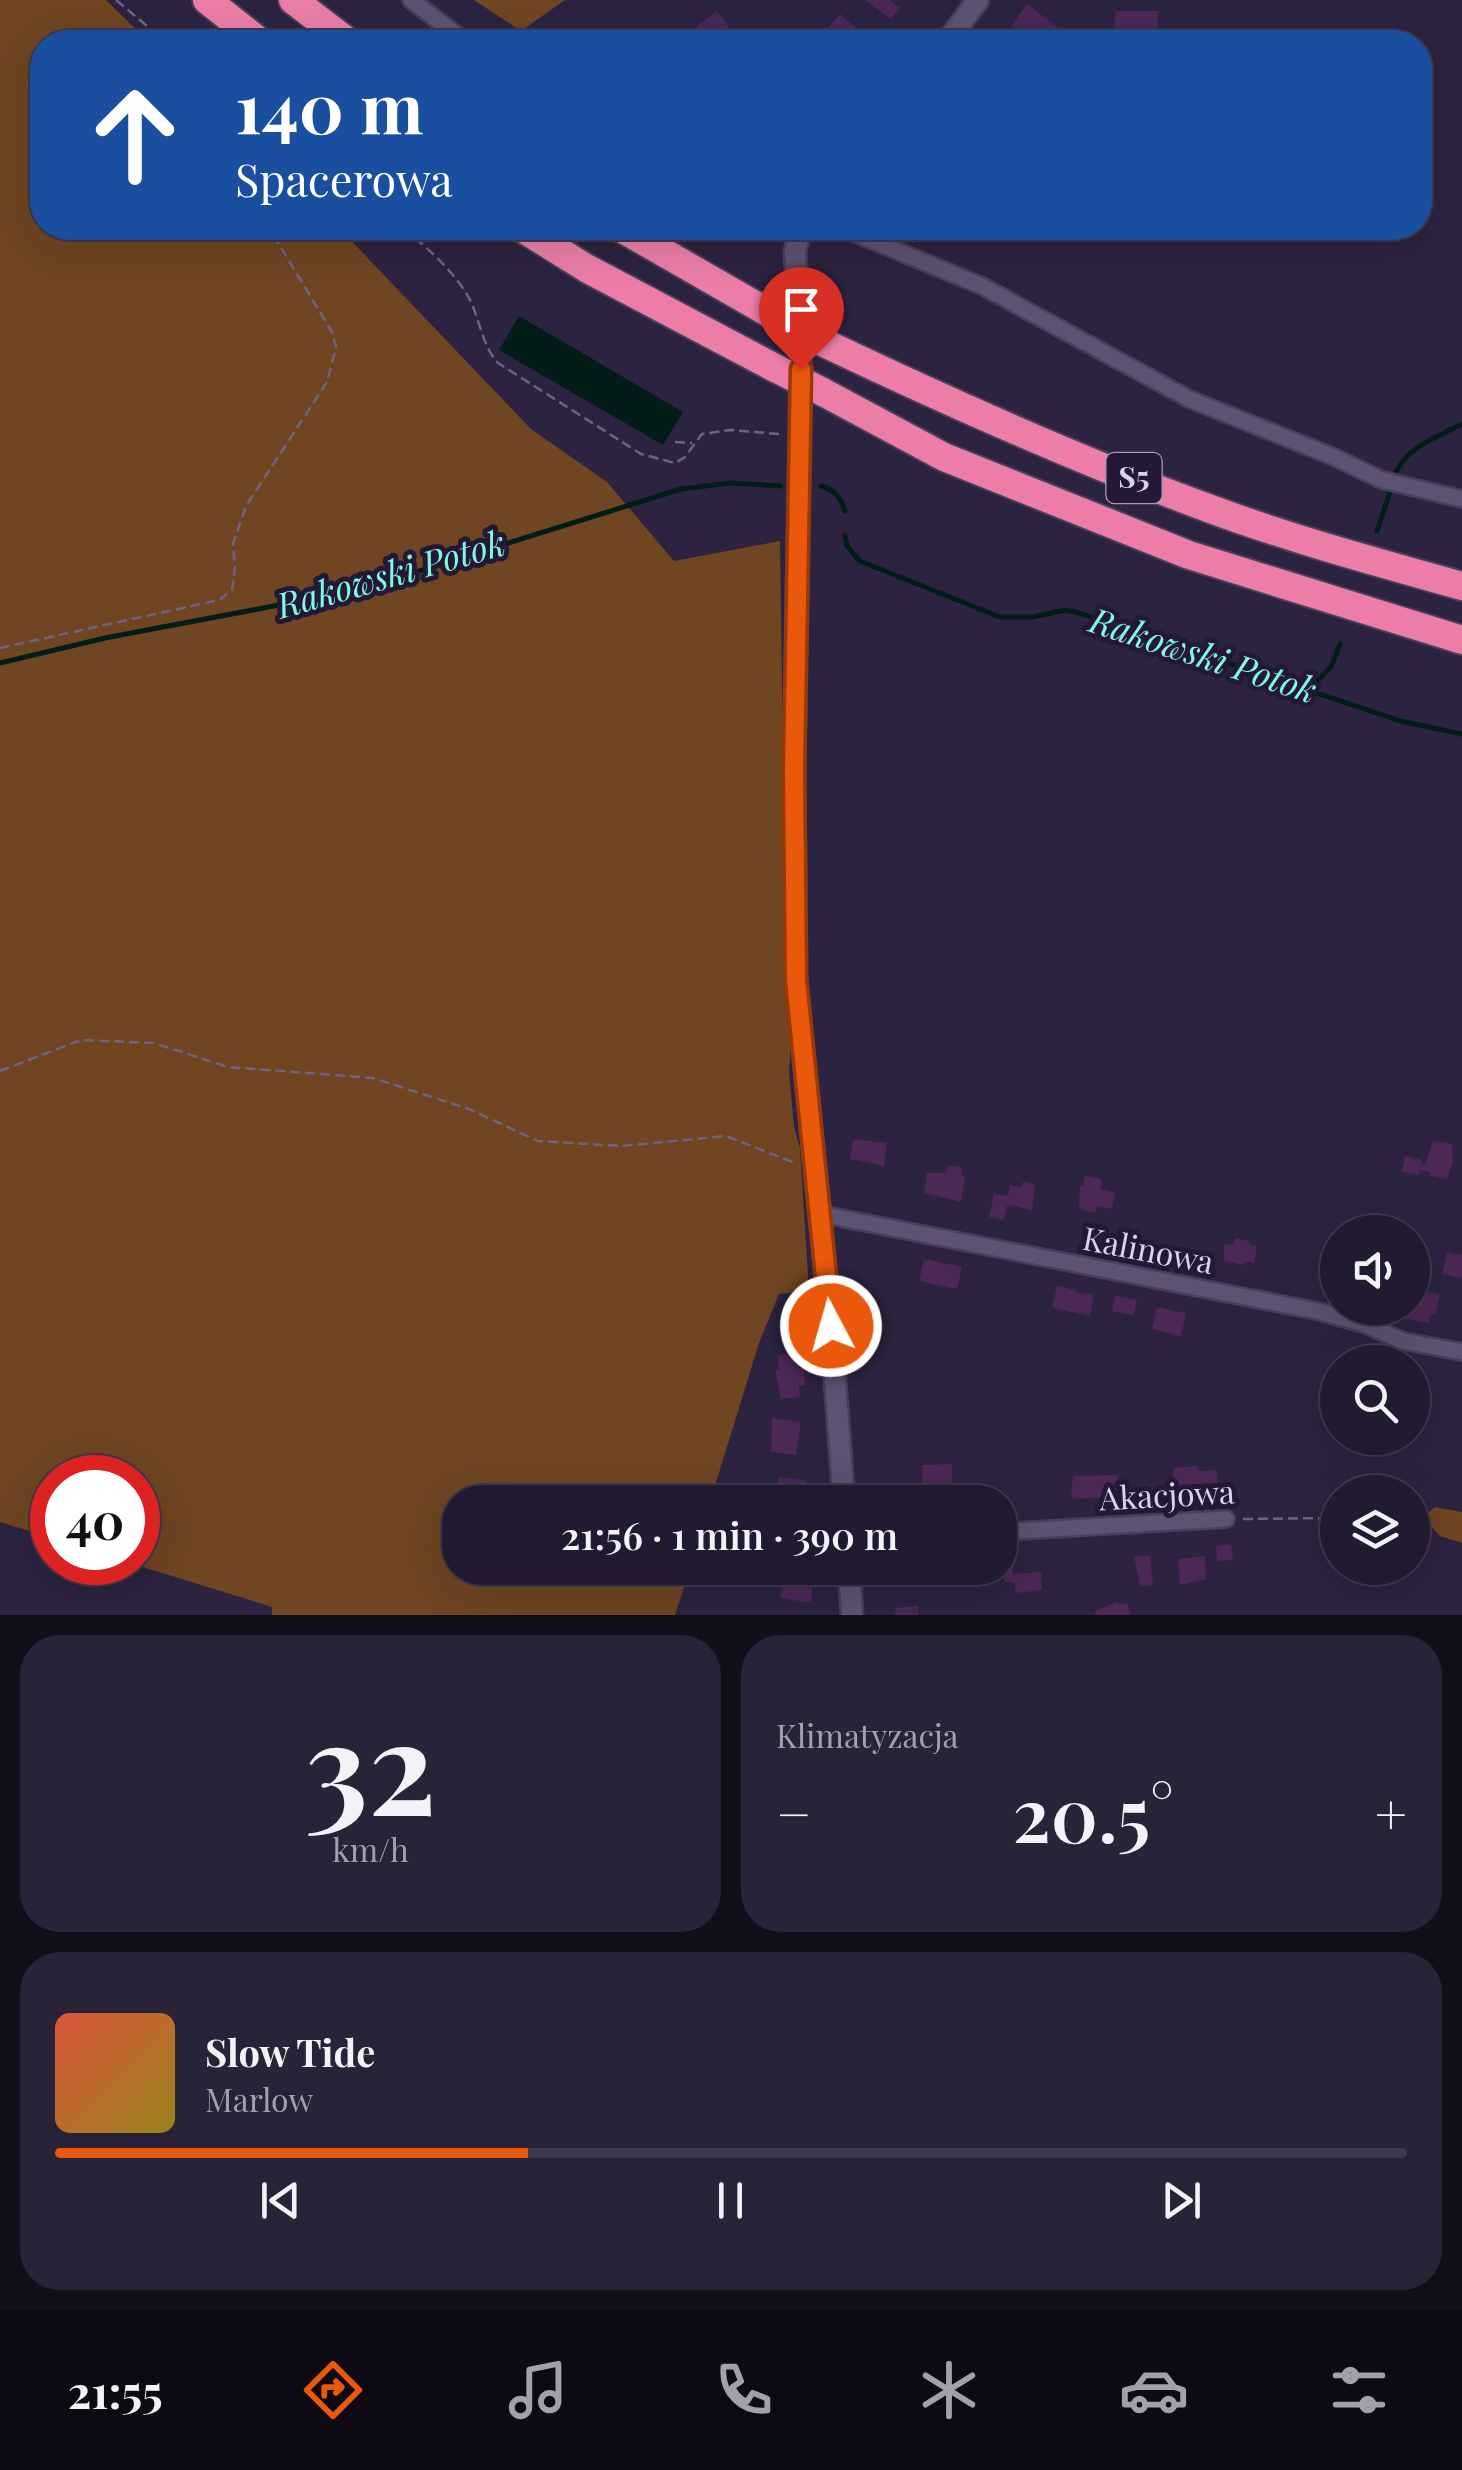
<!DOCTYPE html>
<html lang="pl">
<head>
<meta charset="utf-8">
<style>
  :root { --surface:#211a30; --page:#292338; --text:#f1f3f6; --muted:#a2a1ab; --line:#3e384c; --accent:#ea580c }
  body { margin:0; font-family:"Playfair Display",serif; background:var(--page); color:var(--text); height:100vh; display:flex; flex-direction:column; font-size:38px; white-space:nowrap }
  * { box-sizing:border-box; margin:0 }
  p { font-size:32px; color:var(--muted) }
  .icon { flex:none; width:55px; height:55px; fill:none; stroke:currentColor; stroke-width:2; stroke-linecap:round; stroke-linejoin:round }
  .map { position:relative; height:1615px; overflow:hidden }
  .details { display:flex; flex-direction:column; gap:20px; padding:20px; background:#120e1a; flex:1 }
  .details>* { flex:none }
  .banner { position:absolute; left:30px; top:30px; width:1402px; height:210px; border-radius:40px; box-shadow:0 10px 40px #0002,0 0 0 2px var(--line); background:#1a4fa0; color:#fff; overflow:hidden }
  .buttons { position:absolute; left:1320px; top:1215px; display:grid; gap:20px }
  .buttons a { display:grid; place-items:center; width:110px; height:110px; border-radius:50%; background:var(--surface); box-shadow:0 10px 40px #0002,0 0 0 2px var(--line); font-size:50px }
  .speed { position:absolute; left:30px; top:1455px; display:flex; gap:20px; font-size:50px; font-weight:700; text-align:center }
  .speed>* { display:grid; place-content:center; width:130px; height:130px; border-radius:50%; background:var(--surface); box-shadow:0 10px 40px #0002,0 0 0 2px var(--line); line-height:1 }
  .speed .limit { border:15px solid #d22; background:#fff; color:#111 }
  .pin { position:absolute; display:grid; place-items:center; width:85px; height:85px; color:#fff; margin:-102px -42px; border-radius:50% 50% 50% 0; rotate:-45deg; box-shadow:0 0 10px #0007 }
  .pin .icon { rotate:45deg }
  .me { position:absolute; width:110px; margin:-55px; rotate:354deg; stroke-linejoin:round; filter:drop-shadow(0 0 8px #0008) }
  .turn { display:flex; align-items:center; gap:35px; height:210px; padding:0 40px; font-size:45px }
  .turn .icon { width:130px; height:130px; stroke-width:2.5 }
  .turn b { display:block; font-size:70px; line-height:85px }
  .big { font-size:75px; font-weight:600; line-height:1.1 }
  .details .tile { flex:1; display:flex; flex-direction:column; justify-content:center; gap:15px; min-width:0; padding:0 35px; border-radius:40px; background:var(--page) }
  .details .dial { align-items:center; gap:0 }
  .dial b { font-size:130px; line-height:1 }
  .song { display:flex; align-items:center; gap:30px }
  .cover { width:120px; height:120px; border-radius:15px; background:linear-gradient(135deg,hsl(10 70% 55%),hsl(50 70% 35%)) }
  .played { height:10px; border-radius:5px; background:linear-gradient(90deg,var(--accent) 35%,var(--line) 35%) }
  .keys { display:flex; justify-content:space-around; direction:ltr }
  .heat { display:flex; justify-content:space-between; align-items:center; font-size:55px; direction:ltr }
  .details .tiles { flex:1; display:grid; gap:20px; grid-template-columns:1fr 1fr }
  .tile:last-child { grid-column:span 2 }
  .trip { position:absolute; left:442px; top:1485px; width:575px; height:100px; border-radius:40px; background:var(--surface); box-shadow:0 10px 40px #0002,0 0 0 2px var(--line); font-weight:600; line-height:100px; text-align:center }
  .tab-bar { display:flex; height:160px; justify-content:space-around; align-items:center; background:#0d0a13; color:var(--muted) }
  .tab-bar .icon { width:70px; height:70px }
  .tab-bar .selected { color:var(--accent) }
  .tab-bar b { font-size:45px; color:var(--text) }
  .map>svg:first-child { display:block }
  .green { fill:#6f4522 }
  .water { fill:#021c17 }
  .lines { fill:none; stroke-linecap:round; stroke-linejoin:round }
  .stream { stroke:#021c17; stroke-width:5 }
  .building { fill:#4b2856 }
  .minor-casing { stroke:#483f58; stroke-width:20 }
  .tertiary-casing { stroke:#483f58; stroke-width:25 }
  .motorway-casing { stroke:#483f58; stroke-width:32 }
  .path { stroke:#6d657f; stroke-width:2.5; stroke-dasharray:10 5; stroke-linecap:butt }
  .minor { stroke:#5c5273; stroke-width:15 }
  .tertiary { stroke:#5c5273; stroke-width:20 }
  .motorway { stroke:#eb7da6; stroke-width:28 }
  .motorway-bridge-casing { stroke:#483f58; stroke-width:32; stroke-linecap:butt }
  .motorway-bridge { stroke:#eb7da6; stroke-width:28 }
  .route-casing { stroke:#983908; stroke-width:25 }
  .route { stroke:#ea580c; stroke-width:18 }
  .labels { text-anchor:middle; stroke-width:10; stroke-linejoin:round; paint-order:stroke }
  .shield { fill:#231936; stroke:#a29bb2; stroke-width:2.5 }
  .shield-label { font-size:30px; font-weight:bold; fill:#d8d3e7 }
  .street-label { font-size:32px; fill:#d8d3e7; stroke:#231936 }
  .water-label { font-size:35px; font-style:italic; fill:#7ffae0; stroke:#231936 }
</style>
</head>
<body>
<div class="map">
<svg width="1462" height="1615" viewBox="0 0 1462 1615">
  <rect width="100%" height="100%" fill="#2c2340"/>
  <!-- green -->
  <g class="green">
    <polygon points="0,0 106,0 149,42 42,42 42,228 339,228 531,429 607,482 674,561 780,541 785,904 791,1043 789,1071 794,1127 800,1148 809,1291 779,1294 759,1343 710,1502 460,1502 460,1568 690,1568 675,1615 272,1615 272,1607 130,1563 138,1562 138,1478 52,1478 52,1538 0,1522"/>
    <polygon points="474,0 565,0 521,31"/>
    <polygon points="1435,1507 1462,1512 1462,1543 1440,1536 1423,1517"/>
  </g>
  <!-- water -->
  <polygon class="water" points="519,316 683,412 663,445 499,350"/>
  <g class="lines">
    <!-- stream -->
    <g class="stream">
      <path d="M 1395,475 C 1405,447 1437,437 1462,424"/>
      <path d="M 821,486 C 835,490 840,497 845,511"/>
      <polyline points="1377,531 1390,492"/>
      <polyline points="845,535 847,546 860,561 1000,617 1032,617 1065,610 1079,613 1400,721 1462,734"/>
      <polyline points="0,663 105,638 279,605 333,598 681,489 730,483 780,486"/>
      <polyline points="1307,691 1331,667 1340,644"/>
    </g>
  </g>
  <!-- building -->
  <g class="building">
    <polygon points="865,0 889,0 900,8 891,19"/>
    <polygon points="1027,4 1060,29 1049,42 1032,42 1011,26"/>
    <polygon points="717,11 729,27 708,42 697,26"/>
    <polygon points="1115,11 1158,11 1157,42 1115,42"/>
    <polygon points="840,14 865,36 860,42 816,42"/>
    <polygon points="1277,29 1331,32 1330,42 1276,42"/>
    <polygon points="853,1139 887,1143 884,1166 850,1159"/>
    <polygon points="1433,1141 1452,1144 1453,1162 1447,1179 1430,1176 1430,1172 1420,1170 1419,1175 1402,1172 1405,1156 1422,1160 1421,1164 1425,1165"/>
    <polygon points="948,1165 962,1167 961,1175 965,1176 961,1202 924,1193 927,1173 946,1173"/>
    <polygon points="1085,1176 1102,1179 1100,1189 1115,1192 1112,1209 1097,1206 1095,1213 1079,1209 1080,1186 1083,1186"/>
    <polygon points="1023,1182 1035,1184 1032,1211 1014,1205 1007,1206 1004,1220 989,1217 994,1194 1008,1196 1010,1185 1022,1188"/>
    <polygon points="1235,1238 1249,1241 1249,1245 1257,1246 1254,1263 1245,1261 1244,1265 1224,1261 1224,1245 1234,1244"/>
    <polygon points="1447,1252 1462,1255 1462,1278 1442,1274"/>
    <polygon points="924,1259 962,1267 957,1289 919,1281"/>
    <polygon points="1057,1286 1076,1290 1076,1293 1094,1294 1090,1316 1052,1308"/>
    <polygon points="1412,1289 1440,1294 1435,1315 1431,1314 1429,1323 1402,1318 1404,1308 1412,1308"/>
    <polygon points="1115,1296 1137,1300 1134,1315 1112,1311"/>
    <polygon points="1157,1307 1186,1313 1181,1336 1152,1329"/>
    <polygon points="797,1354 798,1368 804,1368 805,1385 799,1385 800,1397 781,1399 775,1370 779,1370 778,1355"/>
    <polygon points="772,1418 801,1422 796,1455 771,1452"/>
    <polygon points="952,1464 953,1502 923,1502 922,1465"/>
    <polygon points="1197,1466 1198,1471 1217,1470 1218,1489 1199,1490 1199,1495 1174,1496 1173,1468"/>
    <polygon points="1117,1475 1118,1496 1074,1499 1071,1496 1073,1476"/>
    <polygon points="778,1477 807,1480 804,1502 774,1502"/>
    <polygon points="1231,1544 1233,1560 1217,1561 1216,1546"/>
    <polygon points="1150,1555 1153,1585 1140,1586 1134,1557"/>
    <polygon points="1205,1556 1206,1579 1180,1585 1178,1559"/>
    <polygon points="1012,1565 1013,1574 1041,1572 1042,1590 1016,1593 1014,1582 1004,1582 1003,1566"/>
    <polygon points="785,1568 814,1568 811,1603 780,1598"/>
    <polygon points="1118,1602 1119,1604 1127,1603 1131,1615 1096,1615 1095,1610"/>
    <polygon points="918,1606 918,1615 896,1615 895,1608"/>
  </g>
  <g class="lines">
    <!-- minor casing -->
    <g class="minor-casing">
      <g id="minor">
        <polyline points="411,0 466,42"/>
        <polyline points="842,228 982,286 1189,399 1334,457 1382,480 1462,499"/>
        <polyline points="820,1214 1317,1311 1364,1324 1403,1341 1462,1352"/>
        <polyline points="1000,1532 1226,1519"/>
      </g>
    </g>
    <!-- tertiary casing -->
    <g class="tertiary-casing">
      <g id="tertiary">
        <polyline points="947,42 978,0"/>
        <polyline points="801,228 795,251 801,369 794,770 796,980 831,1326 844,1502"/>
        <polyline points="849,1568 852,1615"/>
      </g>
    </g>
    <!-- motorway casing -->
    <g class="motorway-casing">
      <g id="motorway">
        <polyline points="207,0 260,42"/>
        <polyline points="293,0 348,42"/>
        <polyline points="522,228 586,268 777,369"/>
        <polyline points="621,228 776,317"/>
        <path d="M 818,340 C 946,401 1075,459 1208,508 C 1291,539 1377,562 1462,586"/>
        <polyline points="821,391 944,457 1189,555 1462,640"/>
      </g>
    </g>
    <!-- path -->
    <g class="path">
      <polyline points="116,0 166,42"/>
      <path d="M 404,228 C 428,249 453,270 469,298 C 480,319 482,346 498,363 L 641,454 L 675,463 L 685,457 L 702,434 L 730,430 L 779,434"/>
      <polyline points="675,442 692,443"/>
      <polyline points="0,648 219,600 232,590 235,568 233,544 246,506 327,382 336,347 332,332 269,228"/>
      <polyline points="0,1071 81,1040 154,1043 228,1067 373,1078 469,1109 538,1141 621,1146 726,1136 795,1163"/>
      <polyline points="1243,1519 1338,1518"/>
    </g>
    <!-- minor -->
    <use href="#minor" class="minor"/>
    <!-- tertiary -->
    <use href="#tertiary" class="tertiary"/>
    <!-- motorway -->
    <use href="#motorway" class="motorway"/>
    <!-- motorway-bridge casing -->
    <g class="motorway-bridge-casing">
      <g id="motorway-bridge">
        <polyline points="776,317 818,340"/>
        <polyline points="777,369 821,391"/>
      </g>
    </g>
    <!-- motorway-bridge -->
    <use href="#motorway-bridge" class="motorway-bridge"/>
  </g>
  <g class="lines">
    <!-- route casing -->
    <g class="route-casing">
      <polyline id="route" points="801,369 794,770 796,980 831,1326"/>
    </g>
    <!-- route -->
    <use href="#route" class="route"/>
  </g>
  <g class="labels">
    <!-- shield labels -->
    <rect class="shield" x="1106.5" y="453" width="55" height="50" rx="8"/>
    <g class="shield-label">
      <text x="1134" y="488">S5</text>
    </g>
    <!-- street labels -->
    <g class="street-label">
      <text transform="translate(1148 1251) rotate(11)" y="11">Kalinowa</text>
      <text transform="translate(1167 1496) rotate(-3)" y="11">Akacjowa</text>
    </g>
    <!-- water labels -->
    <g class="water-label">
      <text transform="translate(391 575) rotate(-16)" y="12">Rakowski Potok</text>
      <text transform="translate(1203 656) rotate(18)" y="12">Rakowski Potok</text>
    </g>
  </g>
</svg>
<div class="buttons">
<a><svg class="icon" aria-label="sound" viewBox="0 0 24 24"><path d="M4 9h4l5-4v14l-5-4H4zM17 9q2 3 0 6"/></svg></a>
<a><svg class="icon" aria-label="search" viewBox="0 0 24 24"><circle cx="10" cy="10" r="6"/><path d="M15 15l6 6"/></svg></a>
<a><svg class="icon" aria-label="layers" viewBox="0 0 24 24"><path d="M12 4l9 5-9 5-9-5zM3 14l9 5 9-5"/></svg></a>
</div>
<div class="speed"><div class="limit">40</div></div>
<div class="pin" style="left:801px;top:369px;background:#d93025"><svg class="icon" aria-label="arrive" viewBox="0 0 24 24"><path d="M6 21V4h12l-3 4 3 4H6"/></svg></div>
<svg class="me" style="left:831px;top:1326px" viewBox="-20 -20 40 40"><circle r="17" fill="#ea580c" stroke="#fff" stroke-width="3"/><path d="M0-11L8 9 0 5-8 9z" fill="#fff"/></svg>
<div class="trip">21:56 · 1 min · 390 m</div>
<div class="banner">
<div class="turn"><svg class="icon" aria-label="ahead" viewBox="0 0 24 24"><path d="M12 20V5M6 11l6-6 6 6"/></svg><div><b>140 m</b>Spacerowa</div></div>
</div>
</div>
<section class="details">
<div class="tiles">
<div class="tile dial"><b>32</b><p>km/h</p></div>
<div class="tile"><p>Klimatyzacja</p>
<div class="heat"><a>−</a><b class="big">20.5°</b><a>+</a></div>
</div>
<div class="tile">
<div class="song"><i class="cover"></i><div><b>Slow Tide</b><p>Marlow</p></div></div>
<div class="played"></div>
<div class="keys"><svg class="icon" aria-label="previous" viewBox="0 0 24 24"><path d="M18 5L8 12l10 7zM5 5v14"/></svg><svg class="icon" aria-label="pause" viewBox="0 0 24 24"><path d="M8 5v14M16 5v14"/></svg><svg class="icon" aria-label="next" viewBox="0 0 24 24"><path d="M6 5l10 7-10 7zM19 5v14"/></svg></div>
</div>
</div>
</section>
<nav class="tab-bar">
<b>21:55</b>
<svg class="icon selected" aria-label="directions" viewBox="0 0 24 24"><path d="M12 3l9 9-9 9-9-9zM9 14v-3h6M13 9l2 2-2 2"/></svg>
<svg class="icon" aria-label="music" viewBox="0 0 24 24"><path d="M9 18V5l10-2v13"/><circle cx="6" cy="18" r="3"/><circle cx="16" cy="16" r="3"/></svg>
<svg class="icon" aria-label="phone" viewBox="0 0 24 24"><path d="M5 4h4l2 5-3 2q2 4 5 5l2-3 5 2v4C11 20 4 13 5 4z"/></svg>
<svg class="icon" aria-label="climate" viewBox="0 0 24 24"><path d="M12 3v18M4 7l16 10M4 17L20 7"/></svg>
<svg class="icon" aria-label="car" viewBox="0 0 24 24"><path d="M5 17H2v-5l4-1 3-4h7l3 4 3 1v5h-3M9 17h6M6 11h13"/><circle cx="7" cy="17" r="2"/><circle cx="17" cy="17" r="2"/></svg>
<svg class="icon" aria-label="filters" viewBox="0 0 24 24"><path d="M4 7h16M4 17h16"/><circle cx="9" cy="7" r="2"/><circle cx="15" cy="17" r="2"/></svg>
</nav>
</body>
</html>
